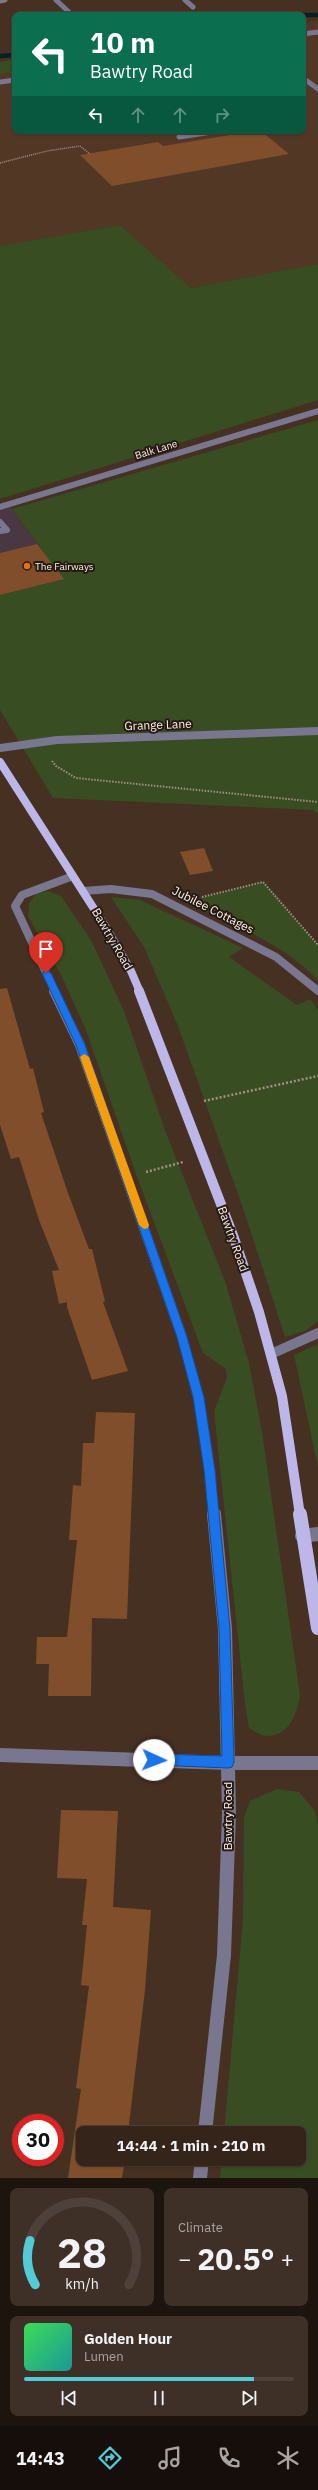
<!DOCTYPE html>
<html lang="en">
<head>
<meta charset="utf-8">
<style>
  :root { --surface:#34241a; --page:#3f3027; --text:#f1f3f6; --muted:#a9a4a2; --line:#4e4139; --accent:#52cbd7 }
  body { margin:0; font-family:"IBM Plex Sans",sans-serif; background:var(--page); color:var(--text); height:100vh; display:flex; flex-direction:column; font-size:15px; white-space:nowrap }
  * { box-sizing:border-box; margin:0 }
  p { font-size:13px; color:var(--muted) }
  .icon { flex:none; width:22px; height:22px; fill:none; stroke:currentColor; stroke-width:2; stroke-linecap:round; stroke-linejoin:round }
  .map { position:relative; height:2178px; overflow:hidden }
  .panel { display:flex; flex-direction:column; gap:10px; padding:10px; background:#1d140e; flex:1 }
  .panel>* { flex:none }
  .hud { position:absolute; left:12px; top:12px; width:294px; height:122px; border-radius:8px; box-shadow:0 1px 3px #0004,0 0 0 1px var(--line); background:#0b6e4f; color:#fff; overflow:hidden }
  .speed { position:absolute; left:12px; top:2114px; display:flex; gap:8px; font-size:20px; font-weight:700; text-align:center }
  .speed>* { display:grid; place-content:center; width:52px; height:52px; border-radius:50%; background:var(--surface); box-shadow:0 1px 3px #0004,0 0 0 1px var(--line); line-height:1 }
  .speed .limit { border:6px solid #d22; background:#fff; color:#111 }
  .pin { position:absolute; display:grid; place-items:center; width:34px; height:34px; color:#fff; margin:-41px -17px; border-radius:50% 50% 50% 0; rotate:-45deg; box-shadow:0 0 4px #0007 }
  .pin .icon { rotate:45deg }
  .me { position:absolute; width:44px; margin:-22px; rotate:92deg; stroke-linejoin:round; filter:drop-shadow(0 0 3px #0008) }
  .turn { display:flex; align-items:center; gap:14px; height:84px; padding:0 12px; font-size:18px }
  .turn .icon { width:52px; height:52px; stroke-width:2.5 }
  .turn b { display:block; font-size:28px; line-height:34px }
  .lanes { display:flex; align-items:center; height:38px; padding:0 12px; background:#0003; justify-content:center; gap:20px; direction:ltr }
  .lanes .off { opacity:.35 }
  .big { font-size:30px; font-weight:800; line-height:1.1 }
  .panel .widget { flex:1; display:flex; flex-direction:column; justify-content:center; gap:6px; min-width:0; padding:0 14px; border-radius:8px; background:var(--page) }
  .panel .dial { align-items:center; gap:0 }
  .dial svg { height:104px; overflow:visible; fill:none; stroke:var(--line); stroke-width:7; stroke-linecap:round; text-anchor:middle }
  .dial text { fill:var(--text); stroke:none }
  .song { display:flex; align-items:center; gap:12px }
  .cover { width:48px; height:48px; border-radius:6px; background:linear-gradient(135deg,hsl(130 70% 55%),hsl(180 70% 35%)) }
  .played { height:4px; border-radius:2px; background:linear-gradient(90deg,var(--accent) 85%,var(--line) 85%) }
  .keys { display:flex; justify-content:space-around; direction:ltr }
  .heat { display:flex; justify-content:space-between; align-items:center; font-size:22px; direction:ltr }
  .panel .tiles { flex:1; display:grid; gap:10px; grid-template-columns:1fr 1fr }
  .widget:last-child { grid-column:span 2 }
  .trip { position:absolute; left:76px; top:2126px; width:230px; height:40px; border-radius:8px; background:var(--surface); box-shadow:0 1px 3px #0004,0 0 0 1px var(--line); font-weight:800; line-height:40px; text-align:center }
  .menu { display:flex; height:64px; justify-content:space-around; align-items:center; background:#150e0a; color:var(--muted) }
  .menu .icon { width:28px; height:28px }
  .menu .active { color:var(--accent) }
  .menu b { font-size:18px; color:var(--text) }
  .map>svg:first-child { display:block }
  .commercial { fill:#493741 }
  .built { fill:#523725 }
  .green { fill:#384d22 }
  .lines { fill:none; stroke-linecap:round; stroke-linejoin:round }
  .stream { stroke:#062126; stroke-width:4.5 }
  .building { fill:#804e2a }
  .path-far2 { stroke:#a29084; stroke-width:1.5; stroke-dasharray:1 1; stroke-linecap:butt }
  .path-far1 { stroke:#a29084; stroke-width:2; stroke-dasharray:1.5 1.5; stroke-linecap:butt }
  .path { stroke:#a29084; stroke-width:2.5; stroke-dasharray:2 2; stroke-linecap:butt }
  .minor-far4 { stroke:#797790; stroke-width:5 }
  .minor-far3 { stroke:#797790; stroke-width:6 }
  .minor-far2 { stroke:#797790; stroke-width:8 }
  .minor-far1 { stroke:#797790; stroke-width:10 }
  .minor { stroke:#797790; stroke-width:14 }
  .major-far2 { stroke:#bdb6e9; stroke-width:8 }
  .major-far1 { stroke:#bdb6e9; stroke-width:10 }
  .major { stroke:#bdb6e9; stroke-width:14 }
  .route { fill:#1a73e8; stroke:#114b97 }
  .slow { fill:#f59e0b }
  .food-dot { fill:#e8710a; stroke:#251b14; stroke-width:1.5 }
  .labels { text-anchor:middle; stroke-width:4; stroke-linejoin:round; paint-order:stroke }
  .far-street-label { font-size:10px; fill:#fef0e7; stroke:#251b14 }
  .far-poi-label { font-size:10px; fill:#fef0e7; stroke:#251b14; text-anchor:start }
  .street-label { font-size:12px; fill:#fef0e7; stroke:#251b14 }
</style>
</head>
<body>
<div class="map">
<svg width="318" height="2178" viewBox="0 0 318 2178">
  <rect width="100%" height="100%" fill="#463022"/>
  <!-- commercial -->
  <polygon class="commercial" points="9,504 37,544 64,579 0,595 0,507"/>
  <!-- built -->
  <polygon class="built" points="318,20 318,264 191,288 120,225 0,246 0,74 15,71 15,131 303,131 303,23"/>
  <!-- green -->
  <g class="green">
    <polygon points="15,59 15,71 0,74 0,62"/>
    <polygon points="120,225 191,288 318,264 318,400 0,499 0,246"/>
    <polygon points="318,420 318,814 314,810 53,798 0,710 0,595 63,579 12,509"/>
    <path d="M 263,882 L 318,945 L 318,981 C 290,947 223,919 184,902 Z"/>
    <path d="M 48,891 L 61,896 L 91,940 L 124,1011 L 166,1133 L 225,1281 L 249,1363 L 262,1432 L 300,1695 C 297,1713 290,1736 267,1736 C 261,1736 254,1731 249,1728 L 245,1704 L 214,1411 L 227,1378 L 226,1369 L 203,1353 L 136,1174 L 86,1030 L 61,975 L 28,916 L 29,903 L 37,893 Z"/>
    <polygon points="111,897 140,900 243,948 229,957 297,1005 310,999 318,1010 318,1321 305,1331 285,1337 244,1211 178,1026 144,947"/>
    <polygon points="318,1344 318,1467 294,1355"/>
    <polygon points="277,1789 299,1792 315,1811 318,1825 318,2178 220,2178 222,2159 299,2159 299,2133 224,2133 243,1919 244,1817 250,1801"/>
  </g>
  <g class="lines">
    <!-- stream -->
    <g class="stream">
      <polyline points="303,15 318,15"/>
      <polyline points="0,56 15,55"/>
    </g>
  </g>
  <!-- building -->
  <g class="building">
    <polygon points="254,131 261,131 289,154 112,186 80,155 158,142 163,146"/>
    <polygon points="37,544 64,579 0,595 0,553"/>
    <polygon points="204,848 213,871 190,875 180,852"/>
    <polygon points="7,988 30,1069 33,1068 44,1112 41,1113 68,1193 89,1249 92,1249 105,1301 103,1302 128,1371 92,1380 67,1307 67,1302 59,1304 52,1271 59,1270 39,1220 19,1157 11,1159 0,1125 0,989"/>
    <polygon points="96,1412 135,1413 127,1619 92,1618 91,1696 48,1696 49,1664 36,1664 37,1637 67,1637 77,1540 69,1540 73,1485 81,1486 83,1443 94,1443"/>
    <polygon points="61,1810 118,1811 113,1907 151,1910 145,1990 128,2133 83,2133 83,2159 125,2159 122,2178 68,2178 81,2089 76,2088 89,1986 81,1985 87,1925 82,1925 87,1879 57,1878"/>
  </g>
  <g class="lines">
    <!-- path-far2 -->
    <polyline class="path-far2" points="0,163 47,151 80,146 90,154"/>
    <!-- path-far1 -->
    <g class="path-far1">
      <polyline points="52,761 56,766 76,778 318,802"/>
      <polyline points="202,897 263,882 318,945"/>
    </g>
    <!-- path -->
    <g class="path">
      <polyline points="204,1101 318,1076"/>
      <polyline points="146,1172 183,1162"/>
    </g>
    <!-- minor-far4 -->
    <g class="minor-far4">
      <polyline points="56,0 72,15"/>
      <polyline points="185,0 193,7"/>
      <polyline points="0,1 5,0"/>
      <polyline points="303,34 318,32"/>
      <polyline points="303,78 318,89"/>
      <polyline points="0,82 15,80"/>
      <polyline points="179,137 219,131"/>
    </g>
    <!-- minor-far3 -->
    <g class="minor-far3">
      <polyline points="0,507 318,411"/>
      <polyline points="0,522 7,530 0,531"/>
    </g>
    <!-- minor-far2 -->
    <g class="minor-far2">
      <polyline points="0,748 57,740 318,731"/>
      <polyline points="83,891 111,889 152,894 276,957 318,991"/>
      <polyline points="55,992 15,906 22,895 73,876"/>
    </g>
    <!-- minor-far1 -->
    <g class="minor-far1">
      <polyline points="54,991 80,1045 182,1337 198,1397 210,1470 214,1515"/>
      <polyline points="271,1354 318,1333"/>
    </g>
    <!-- minor -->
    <g class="minor">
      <polyline points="302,1536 318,1534"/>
      <polyline points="0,1755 228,1763 318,1763"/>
      <polyline points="205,2133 224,1955 229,1814 225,1629 214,1514"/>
      <polyline points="200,2178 202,2159"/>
    </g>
    <!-- major-far2 -->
    <polyline class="major-far2" points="0,762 105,926 131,971 140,992"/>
    <!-- major-far1 -->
    <polyline class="major-far1" points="139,991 234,1238 259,1312 282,1396 300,1515"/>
    <!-- major -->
    <polyline class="major" points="300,1514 318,1628"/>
  </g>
  <!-- route -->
  <polygon class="route" points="46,970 51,973 85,1045 187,1337 204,1397 215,1470 230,1629 234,1762 232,1767 228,1768 154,1765 149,1764 147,1760 149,1755 154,1754 222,1756 219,1629 204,1470 193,1397 177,1337 76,1045 42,973"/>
  <!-- slow -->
  <polygon class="slow" points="84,1054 89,1057 149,1225 148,1228 144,1229 139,1225 80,1057"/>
  <!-- markers -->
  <circle class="food-dot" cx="27" cy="566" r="4"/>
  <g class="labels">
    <!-- far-street labels -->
    <g class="far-street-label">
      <text transform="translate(156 449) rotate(-17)" y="4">Balk Lane</text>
    </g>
    <!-- far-poi labels -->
    <g class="far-poi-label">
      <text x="35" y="570">The Fairways</text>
    </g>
    <!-- street labels -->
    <g class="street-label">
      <text transform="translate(158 725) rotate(-2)" y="4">Grange Lane</text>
      <text transform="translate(213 910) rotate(27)" y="4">Jubilee Cottages</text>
      <text transform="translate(112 939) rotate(60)" y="4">Bawtry Road</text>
      <text transform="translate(233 1239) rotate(70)" y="4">Bawtry Road</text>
      <text transform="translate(228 1816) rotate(-90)" y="4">Bawtry Road</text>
    </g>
  </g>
</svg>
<div class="speed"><div class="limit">30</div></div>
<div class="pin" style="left:46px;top:973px;background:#d93025"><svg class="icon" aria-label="arrive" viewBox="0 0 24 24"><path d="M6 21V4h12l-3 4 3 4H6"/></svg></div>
<svg class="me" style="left:154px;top:1760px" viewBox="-20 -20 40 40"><circle r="19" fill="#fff"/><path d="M0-13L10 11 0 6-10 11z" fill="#1a73e8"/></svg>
<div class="trip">14:44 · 1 min · 210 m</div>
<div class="hud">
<div class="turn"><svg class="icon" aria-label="left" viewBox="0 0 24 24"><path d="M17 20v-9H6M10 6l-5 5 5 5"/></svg><div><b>10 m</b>Bawtry Road</div></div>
<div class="lanes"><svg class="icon" aria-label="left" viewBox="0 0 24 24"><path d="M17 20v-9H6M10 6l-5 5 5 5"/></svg><svg class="icon off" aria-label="ahead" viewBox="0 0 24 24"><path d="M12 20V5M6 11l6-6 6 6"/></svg><svg class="icon off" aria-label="ahead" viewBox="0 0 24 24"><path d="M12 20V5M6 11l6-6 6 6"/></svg><svg class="icon off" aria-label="right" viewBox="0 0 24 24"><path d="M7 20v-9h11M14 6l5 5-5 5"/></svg></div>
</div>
</div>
<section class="panel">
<div class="tiles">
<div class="widget dial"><svg viewBox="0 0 100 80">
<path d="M14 69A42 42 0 1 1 86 69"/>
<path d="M14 69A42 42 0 0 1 10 35" stroke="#52cbd7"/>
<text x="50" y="56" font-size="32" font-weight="700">28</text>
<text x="50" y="72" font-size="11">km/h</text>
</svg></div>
<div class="widget"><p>Climate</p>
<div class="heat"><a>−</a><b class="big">20.5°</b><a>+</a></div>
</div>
<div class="widget">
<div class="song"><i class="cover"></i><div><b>Golden Hour</b><p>Lumen</p></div></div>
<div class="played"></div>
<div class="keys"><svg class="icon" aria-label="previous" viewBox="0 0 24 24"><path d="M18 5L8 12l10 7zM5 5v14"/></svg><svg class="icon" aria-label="pause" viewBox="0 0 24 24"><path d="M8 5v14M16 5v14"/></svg><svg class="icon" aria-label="next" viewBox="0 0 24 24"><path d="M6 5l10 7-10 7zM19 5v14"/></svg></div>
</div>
</div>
</section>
<nav class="menu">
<b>14:43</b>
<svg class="icon active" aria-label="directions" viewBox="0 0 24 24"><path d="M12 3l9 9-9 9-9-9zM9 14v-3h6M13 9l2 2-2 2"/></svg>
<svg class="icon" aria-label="music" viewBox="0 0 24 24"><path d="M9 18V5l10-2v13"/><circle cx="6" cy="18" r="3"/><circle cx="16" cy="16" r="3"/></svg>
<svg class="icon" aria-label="phone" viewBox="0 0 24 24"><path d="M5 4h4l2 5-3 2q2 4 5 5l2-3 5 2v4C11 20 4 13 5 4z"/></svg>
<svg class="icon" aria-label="climate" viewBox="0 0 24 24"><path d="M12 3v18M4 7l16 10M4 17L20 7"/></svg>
</nav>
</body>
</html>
